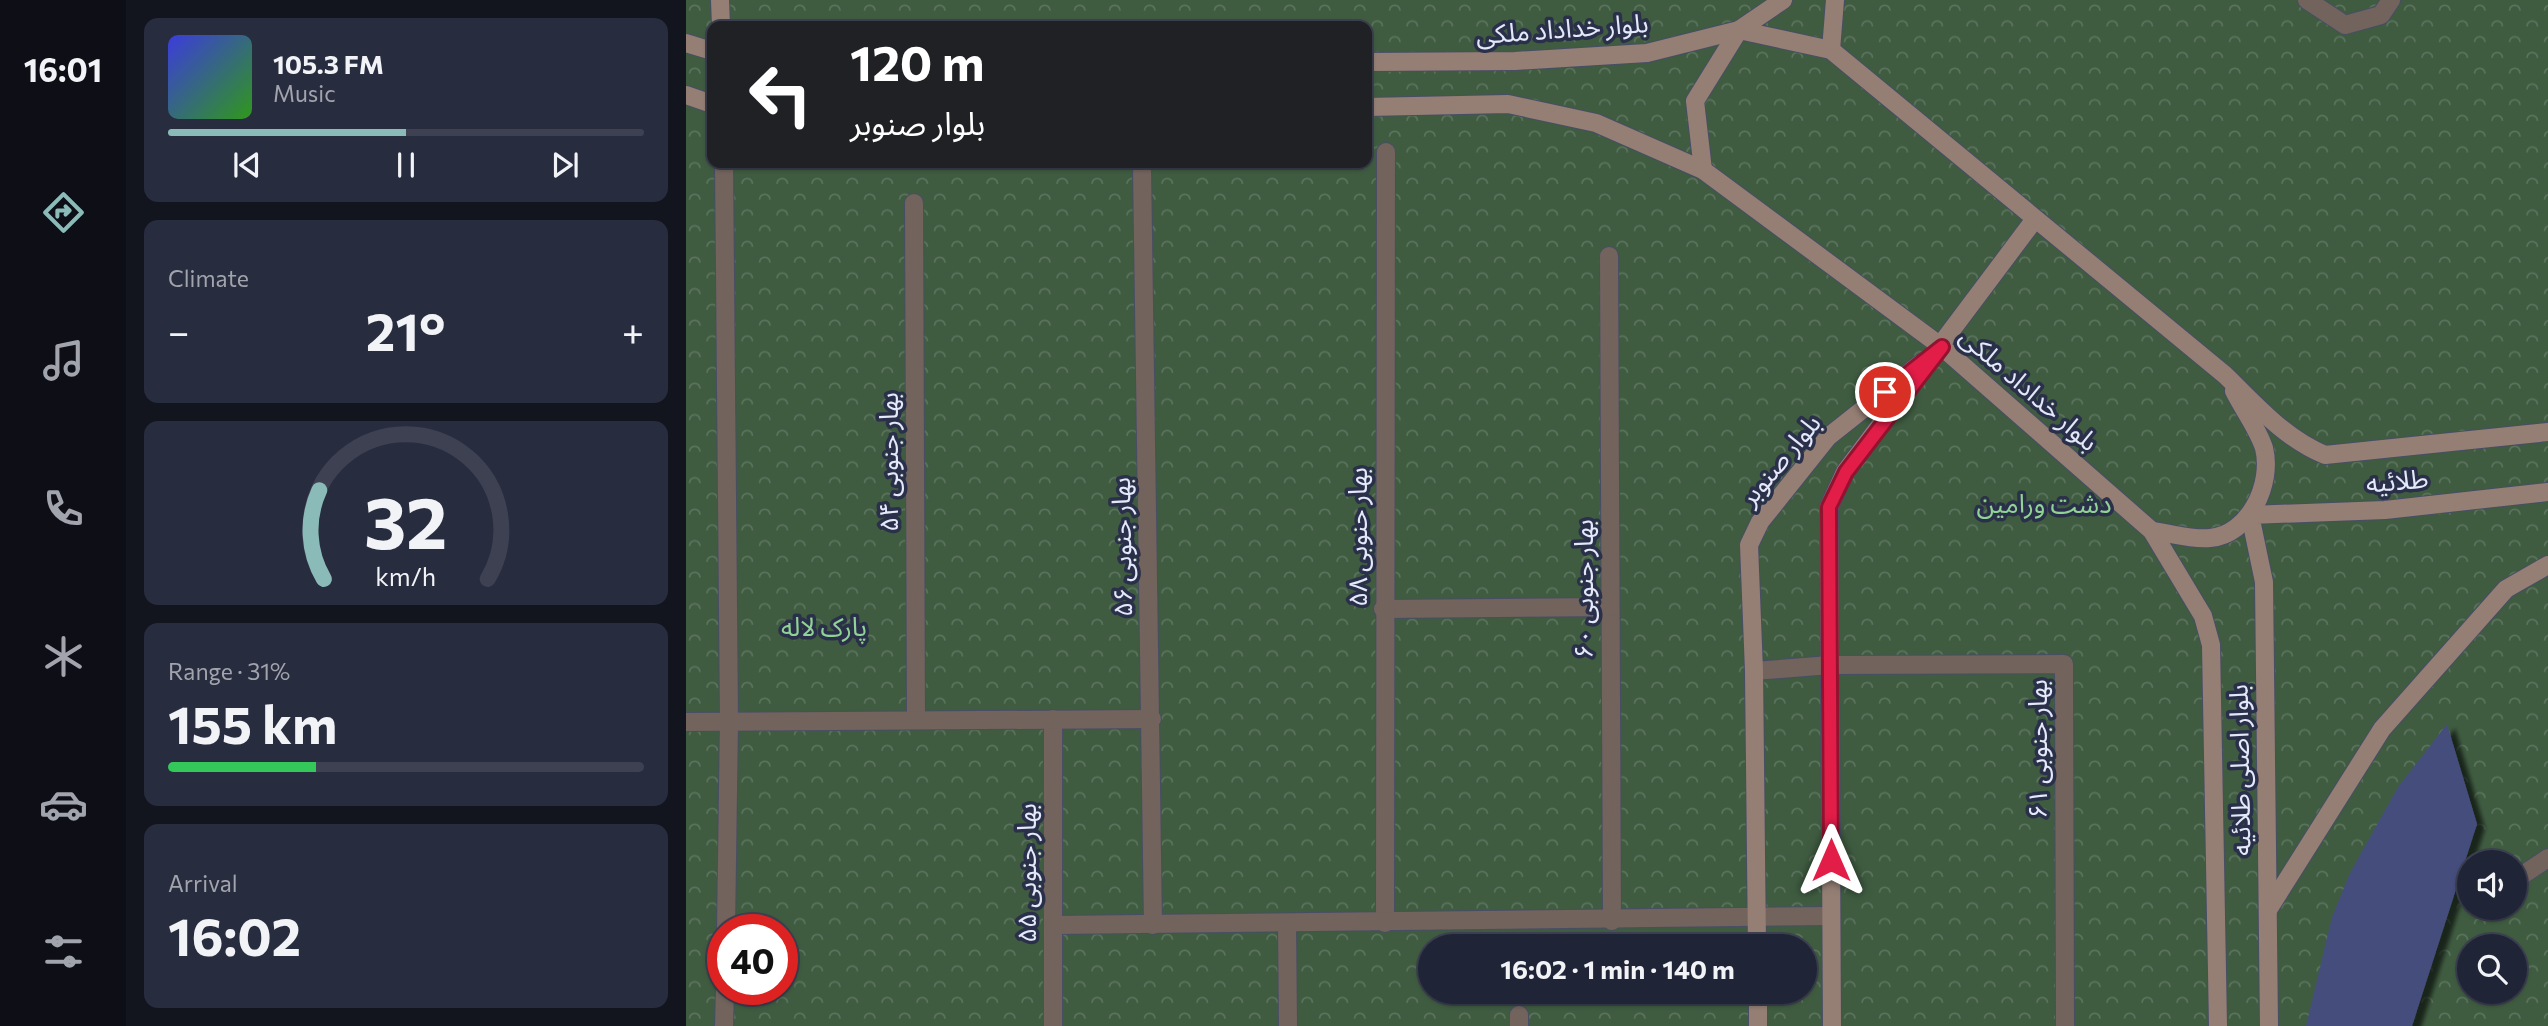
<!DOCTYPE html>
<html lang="en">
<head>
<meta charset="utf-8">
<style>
  :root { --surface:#202437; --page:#282c3f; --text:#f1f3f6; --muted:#a2a4ad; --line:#3d4152; --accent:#8bbbb9 }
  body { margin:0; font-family:Commissioner,"Noto Sans Arabic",sans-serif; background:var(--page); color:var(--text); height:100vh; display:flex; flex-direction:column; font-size:26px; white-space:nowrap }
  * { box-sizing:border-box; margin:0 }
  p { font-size:23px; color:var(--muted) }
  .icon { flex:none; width:38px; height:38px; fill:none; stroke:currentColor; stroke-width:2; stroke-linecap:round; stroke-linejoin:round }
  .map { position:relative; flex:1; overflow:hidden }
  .panel { display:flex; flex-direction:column; gap:18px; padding:18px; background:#12141e; width:560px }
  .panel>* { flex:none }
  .top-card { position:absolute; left:21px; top:21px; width:665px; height:147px; border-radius:14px; box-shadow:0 2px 5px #0004,0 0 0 2px var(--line); background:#202124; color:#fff; overflow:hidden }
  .fabs { position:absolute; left:1771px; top:850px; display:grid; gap:14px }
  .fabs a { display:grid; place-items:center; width:70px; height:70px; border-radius:50%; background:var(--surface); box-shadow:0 2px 5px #0004,0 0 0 2px var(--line); font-size:35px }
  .speed { position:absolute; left:21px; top:914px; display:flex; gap:14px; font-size:35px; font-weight:700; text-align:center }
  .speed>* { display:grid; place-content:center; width:91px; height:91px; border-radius:50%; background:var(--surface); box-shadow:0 2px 5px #0004,0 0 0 2px var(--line); line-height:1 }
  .speed .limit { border:10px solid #d22; background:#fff; color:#111 }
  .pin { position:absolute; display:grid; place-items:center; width:60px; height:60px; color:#fff; margin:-30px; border:4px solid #fff; border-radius:50%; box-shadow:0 2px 7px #0007 }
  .me { position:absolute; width:77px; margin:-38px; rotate:0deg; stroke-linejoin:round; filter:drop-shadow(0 0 5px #0008) }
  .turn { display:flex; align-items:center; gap:24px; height:147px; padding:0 28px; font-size:32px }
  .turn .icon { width:91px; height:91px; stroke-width:2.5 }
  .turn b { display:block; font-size:49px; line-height:60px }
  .big { font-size:52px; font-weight:700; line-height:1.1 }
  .panel .widget { flex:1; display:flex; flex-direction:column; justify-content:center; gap:10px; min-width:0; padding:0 24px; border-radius:14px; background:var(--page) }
  .panel .dial { align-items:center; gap:0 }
  .dial svg { height:182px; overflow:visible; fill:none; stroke:var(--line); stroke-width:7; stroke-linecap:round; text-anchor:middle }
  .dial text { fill:var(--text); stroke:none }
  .song { display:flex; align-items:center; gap:21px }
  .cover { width:84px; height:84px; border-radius:10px; background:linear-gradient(135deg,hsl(240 70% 55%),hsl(110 70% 35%)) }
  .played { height:7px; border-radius:4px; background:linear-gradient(90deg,var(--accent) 50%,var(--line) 50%) }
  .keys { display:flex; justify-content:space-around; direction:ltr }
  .heat { display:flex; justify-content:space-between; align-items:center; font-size:38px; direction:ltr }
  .charge { height:10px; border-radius:5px; background:linear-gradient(90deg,#34c759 31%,var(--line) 0) }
  .trip { position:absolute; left:732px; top:934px; width:399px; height:70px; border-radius:35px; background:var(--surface); box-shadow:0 2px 5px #0004,0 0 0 2px var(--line); font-weight:700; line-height:70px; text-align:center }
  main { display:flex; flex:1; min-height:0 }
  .menu { display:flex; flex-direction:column; width:126px; justify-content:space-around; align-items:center; background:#0d0e16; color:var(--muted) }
  .menu .icon { width:49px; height:49px }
  .menu .selected { color:var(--accent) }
  .menu b { font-size:32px; color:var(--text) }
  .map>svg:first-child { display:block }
  .forest { fill:url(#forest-crowns); fill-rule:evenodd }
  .building { fill:#454e7d; filter:url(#shadow) }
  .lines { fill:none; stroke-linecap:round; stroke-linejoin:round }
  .street-casing { stroke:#484e65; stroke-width:20 }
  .secondary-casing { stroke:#484e65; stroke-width:20 }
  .street { stroke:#72635d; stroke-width:18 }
  .secondary { stroke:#957f75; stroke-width:18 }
  .route-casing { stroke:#92132f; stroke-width:18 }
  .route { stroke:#e11d48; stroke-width:12 }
  .labels { text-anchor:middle; stroke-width:7; stroke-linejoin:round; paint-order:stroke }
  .street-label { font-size:26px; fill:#e4e9fa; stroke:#2a3049 }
  .park-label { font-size:26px; fill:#91d295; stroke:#2a3049 }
</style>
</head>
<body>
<main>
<nav class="menu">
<b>16:01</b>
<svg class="icon selected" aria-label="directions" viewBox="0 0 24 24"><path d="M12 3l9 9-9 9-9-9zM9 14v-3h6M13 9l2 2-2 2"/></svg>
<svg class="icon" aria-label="music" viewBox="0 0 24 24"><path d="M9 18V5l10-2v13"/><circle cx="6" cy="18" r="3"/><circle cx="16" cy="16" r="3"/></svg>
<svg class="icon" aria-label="phone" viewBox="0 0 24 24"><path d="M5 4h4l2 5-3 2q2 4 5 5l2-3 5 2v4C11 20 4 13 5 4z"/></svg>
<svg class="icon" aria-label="climate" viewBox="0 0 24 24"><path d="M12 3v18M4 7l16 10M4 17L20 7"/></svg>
<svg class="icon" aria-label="car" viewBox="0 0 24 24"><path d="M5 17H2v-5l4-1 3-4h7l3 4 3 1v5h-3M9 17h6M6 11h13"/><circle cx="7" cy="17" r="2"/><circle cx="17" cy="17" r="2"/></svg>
<svg class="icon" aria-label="filters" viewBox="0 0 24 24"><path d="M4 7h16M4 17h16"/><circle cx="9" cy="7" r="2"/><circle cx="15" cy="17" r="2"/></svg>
</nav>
<section class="panel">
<div class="widget">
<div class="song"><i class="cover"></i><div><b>105.3 FM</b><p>Music</p></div></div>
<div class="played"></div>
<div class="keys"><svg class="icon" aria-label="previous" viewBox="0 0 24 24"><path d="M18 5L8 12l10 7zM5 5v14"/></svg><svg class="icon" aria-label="pause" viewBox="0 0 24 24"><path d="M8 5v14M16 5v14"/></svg><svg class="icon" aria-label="next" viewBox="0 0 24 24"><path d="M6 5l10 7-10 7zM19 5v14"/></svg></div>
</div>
<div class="widget"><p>Climate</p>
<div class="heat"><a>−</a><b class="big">21°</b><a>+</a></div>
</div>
<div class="widget dial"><svg viewBox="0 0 100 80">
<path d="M14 69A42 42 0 1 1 86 69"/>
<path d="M14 69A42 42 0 0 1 12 30" stroke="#8bbbb9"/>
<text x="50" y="56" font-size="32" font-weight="700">32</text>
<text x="50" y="72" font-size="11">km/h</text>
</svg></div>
<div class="widget"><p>Range · 31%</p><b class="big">155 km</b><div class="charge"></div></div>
<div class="widget"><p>Arrival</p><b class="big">16:02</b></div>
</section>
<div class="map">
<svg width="1862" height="1026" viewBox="0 0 1862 1026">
  <defs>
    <pattern id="forest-crowns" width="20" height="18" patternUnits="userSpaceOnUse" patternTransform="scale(1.75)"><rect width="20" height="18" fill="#3f5c41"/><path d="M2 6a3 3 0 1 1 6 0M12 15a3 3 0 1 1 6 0" fill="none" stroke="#5b735d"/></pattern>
    <filter id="shadow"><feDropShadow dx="8" dy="4.5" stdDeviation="2" flood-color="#0009"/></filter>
  </defs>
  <rect width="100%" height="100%" fill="#2a3049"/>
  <!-- forest -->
  <path class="forest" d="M 0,0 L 1862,0 L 1862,1026 L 0,1026 ZM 26,26 L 681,26 L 681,163 L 26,163 ZM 1783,863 L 1829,863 L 1829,908 L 1783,908 ZM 37,929 L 96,929 L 96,989 L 37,989 ZM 744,947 L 1118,947 L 1118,992 L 744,992 ZM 1783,947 L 1829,947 L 1829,992 L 1783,992 Z"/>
  <!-- building -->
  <polygon class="building" points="1761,724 1791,824 1726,1026 1620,1026 1646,917 1664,873 1712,787"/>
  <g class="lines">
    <!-- street casing -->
    <g class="street-casing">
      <g id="street">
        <polyline points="1621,0 1659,25 1695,15 1705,0"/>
        <polyline points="38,163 43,721 40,929"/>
        <polyline points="456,168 467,925"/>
        <polyline points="228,203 230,720"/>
        <polyline points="923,256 926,921"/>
        <polyline points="697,609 924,607"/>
        <polyline points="1068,671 1144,665 1378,664 1379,1026"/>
        <polyline points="367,719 367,1026"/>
        <polyline points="0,722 466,719"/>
        <polyline points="1829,880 1862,858"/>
        <polyline points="601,923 602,1026"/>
        <polyline points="699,923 700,152"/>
        <polyline points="368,925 1145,916"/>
        <polyline points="833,1015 833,1026"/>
        <polyline points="38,1026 39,989"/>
      </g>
    </g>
    <!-- secondary casing -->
    <g class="secondary-casing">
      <g id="secondary">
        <polyline points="34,0 35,26"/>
        <polyline points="0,43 26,51"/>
        <polyline points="1145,50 1149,0"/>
        <path d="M 681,62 L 829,61 L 961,53 L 1053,30 L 1145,50 L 1539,375 C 1570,405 1598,438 1639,455 L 1862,432"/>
        <polyline points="0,95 26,104"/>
        <polyline points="681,107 822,104 910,123 1017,170 1256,347 1466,531 1517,616 1525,645 1532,1026"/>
        <polyline points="1017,170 1009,101 1053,30 1097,0"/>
        <path d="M 1466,531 C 1484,533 1506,540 1524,538 C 1563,535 1587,484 1578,448 C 1572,429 1557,409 1548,391"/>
        <polyline points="1582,910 1696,729 1820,589 1862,565"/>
        <polyline points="1071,947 1068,671 1063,545 1074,522 1142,437 1234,364"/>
        <polyline points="1072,992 1072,1026"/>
        <polyline points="1146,1026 1143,507 1159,472 1349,219"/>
        <polyline points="1583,1026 1578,582 1564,515 1699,510 1862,492"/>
      </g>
    </g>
    <!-- street -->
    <use href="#street" class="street"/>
    <!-- secondary -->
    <use href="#secondary" class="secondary"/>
  </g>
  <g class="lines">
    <!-- route casing -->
    <g class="route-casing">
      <polyline id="route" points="1145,860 1143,507 1160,472 1256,347 1199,392"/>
    </g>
    <!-- route -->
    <use href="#route" class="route"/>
  </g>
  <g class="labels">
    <!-- street labels -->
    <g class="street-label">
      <text transform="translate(876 29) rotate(-4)" y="9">بلوار خداداد ملکی</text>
      <text transform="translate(1343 389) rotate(41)" y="9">بلوار خداداد ملکی</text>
      <text transform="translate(1094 460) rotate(-50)" y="9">بلوار صنوبر</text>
      <text transform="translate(203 462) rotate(-90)" y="9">بهار جنوبی ۵۴</text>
      <text transform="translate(1711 481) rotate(-5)" y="9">طلائیه</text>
      <text transform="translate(672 537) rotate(-90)" y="9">بهار حنوبی ۵۸</text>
      <text transform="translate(436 547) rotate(-91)" y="9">بهار جنوبی ۵۶</text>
      <text transform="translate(898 589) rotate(-90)" y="9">بهار جنوبی ۶۰</text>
      <text transform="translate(1352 749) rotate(-90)" y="9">بهار جنوبی ۶۱</text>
      <text transform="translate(1554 770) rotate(-91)" y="9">بلوار اصلی طلائیه</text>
      <text transform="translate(341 873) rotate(-90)" y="9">بهار جنوبی ۵۵</text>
    </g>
    <!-- park labels -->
    <g class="park-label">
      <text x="1358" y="513">دشت ورامین</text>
      <text x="138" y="636">پارک لاله</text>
    </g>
  </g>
</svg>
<div class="fabs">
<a><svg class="icon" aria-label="sound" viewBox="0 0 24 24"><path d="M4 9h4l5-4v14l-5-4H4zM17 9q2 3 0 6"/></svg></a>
<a><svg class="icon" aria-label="search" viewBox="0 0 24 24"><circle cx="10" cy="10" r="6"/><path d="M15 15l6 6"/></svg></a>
</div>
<div class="speed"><div class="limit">40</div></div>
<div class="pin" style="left:1199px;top:392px;background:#d93025"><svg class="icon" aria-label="arrive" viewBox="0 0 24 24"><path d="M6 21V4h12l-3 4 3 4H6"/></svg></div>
<svg class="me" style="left:1145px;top:860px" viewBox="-20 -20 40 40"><path d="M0-17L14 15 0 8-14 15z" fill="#e11d48" stroke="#fff" stroke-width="4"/></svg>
<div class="trip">16:02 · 1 min · 140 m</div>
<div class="top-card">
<div class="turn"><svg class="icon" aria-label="left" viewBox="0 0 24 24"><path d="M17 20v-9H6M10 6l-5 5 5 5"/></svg><div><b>120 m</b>بلوار صنوبر</div></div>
</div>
</div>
</main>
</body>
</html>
